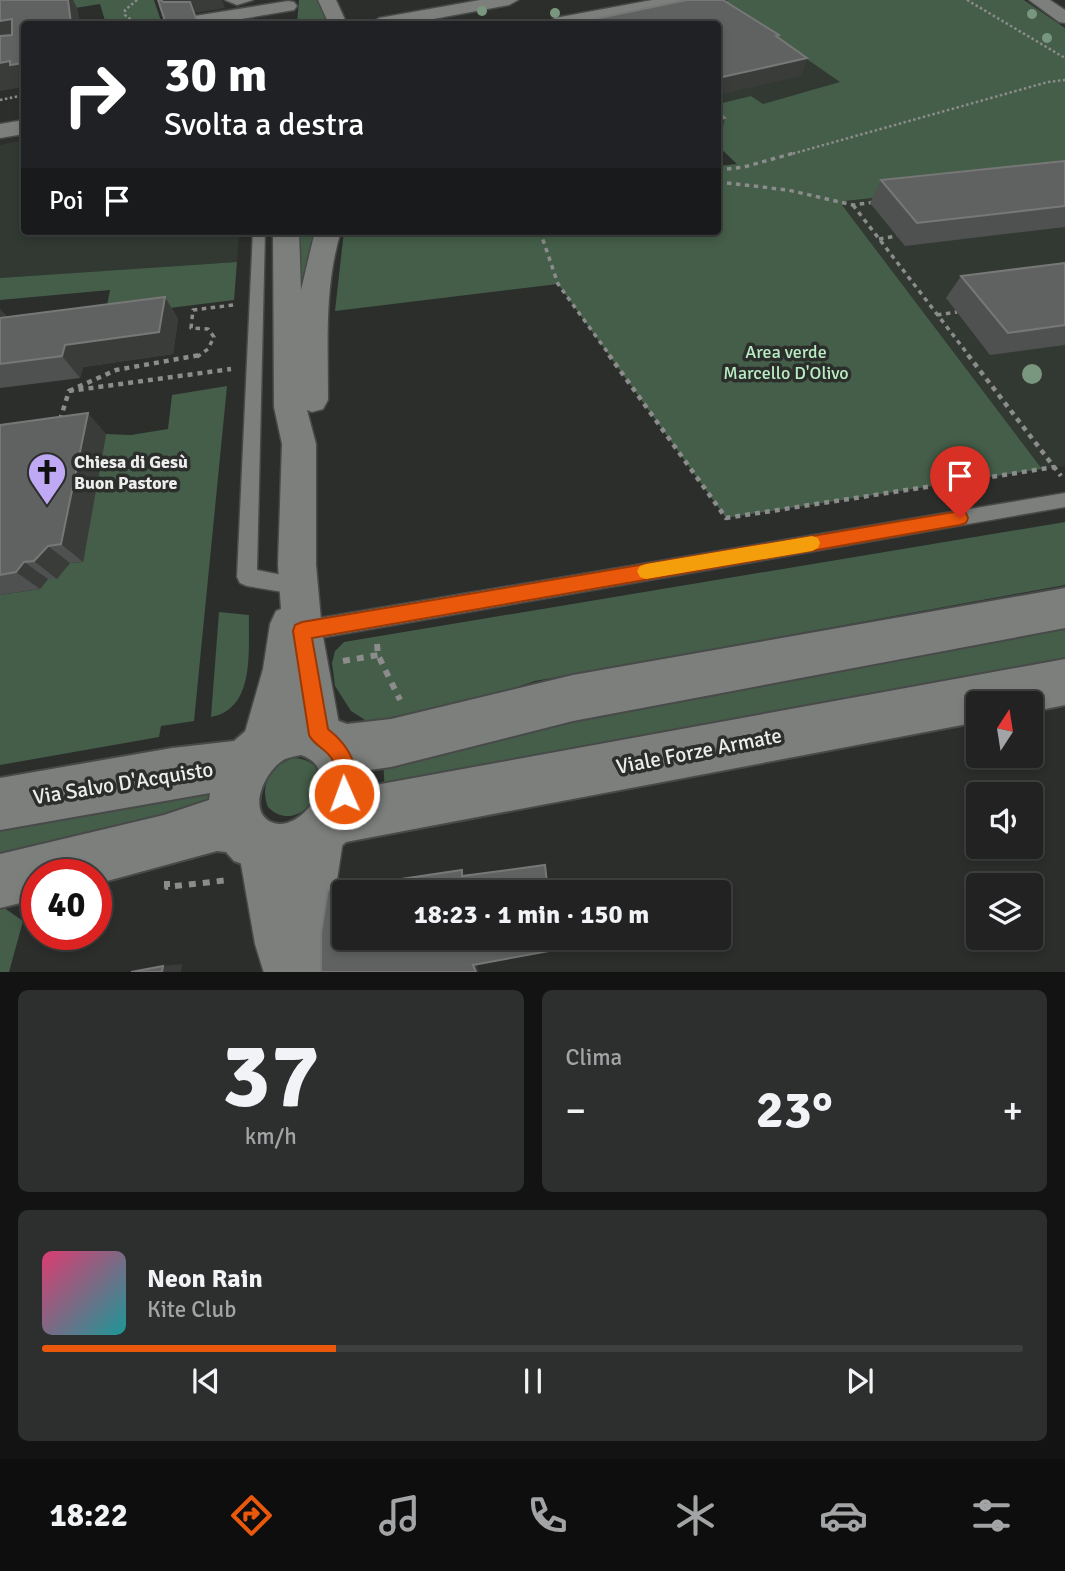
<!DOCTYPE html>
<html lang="it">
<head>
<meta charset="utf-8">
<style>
  :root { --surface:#212221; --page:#2d2f2e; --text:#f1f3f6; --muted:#a2a4a5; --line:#3e3f3f; --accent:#ea580c }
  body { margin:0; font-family:Signika,sans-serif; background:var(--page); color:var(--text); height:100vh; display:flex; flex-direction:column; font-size:26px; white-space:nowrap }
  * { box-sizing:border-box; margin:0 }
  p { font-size:23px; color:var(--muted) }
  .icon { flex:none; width:38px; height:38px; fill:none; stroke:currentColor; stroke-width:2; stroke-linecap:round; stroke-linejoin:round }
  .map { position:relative; height:972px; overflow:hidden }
  .panel { display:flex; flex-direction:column; gap:18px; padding:18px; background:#121312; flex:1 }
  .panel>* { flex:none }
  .hud { position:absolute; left:21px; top:21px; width:700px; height:214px; border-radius:7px; box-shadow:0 4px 10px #0003,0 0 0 2px var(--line); background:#202124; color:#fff; overflow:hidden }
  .needle { width:46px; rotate:12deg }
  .controls { position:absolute; left:966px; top:691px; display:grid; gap:14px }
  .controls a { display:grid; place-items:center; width:77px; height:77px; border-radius:7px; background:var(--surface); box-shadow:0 4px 10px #0003,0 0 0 2px var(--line); font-size:35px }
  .speed { position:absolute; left:21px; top:859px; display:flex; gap:14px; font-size:35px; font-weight:700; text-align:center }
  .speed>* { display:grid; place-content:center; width:91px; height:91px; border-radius:50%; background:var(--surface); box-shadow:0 4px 10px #0003,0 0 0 2px var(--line); line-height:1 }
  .speed .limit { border:10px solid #d22; background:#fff; color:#111 }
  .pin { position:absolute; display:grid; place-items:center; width:60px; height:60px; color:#fff; margin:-72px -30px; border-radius:50% 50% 50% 0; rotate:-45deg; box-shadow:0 0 7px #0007 }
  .pin .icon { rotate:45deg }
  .me { position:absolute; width:77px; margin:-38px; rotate:358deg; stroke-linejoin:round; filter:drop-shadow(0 0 5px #0008) }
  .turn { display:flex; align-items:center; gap:24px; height:147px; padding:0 28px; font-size:32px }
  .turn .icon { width:91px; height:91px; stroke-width:2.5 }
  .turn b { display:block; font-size:49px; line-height:60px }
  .then { display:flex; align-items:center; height:66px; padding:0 28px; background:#0003; gap:14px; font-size:26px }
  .big { font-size:52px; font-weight:700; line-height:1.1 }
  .panel .card { flex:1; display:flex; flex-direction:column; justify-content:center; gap:10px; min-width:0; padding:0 24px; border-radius:10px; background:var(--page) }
  .panel .dial { align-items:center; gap:0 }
  .dial b { font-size:91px; line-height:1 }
  .song { display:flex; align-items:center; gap:21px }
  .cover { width:84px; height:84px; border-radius:10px; background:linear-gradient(135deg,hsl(340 70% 55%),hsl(180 70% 35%)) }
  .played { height:7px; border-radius:4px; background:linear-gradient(90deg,var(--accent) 30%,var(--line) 30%) }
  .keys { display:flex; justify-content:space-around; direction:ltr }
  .heat { display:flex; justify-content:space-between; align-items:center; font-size:38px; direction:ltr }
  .panel .tiles { flex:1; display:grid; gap:18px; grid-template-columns:1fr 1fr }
  .card:last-child { grid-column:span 2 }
  .trip { position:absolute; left:332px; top:880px; width:399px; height:70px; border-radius:7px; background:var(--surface); box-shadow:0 4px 10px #0003,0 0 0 2px var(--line); font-weight:700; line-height:70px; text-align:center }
  .tabs { display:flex; height:112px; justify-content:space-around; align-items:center; background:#0d0e0d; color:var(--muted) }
  .tabs .icon { width:49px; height:49px }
  .tabs .on { color:var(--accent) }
  .tabs b { font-size:32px; color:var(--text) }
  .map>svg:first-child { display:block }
  .built { fill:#323933 }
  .green { fill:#445e49 }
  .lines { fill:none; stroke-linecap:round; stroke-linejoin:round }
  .service-casing { stroke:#484a49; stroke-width:3 }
  .minor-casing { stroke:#484a49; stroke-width:3 }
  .tertiary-casing { stroke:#484a49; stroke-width:4 }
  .path-far3 { stroke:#8b8c8b; stroke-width:2.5; stroke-dasharray:2.5 2.5; stroke-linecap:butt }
  .path-far2 { stroke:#8b8c8b; stroke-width:3.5; stroke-dasharray:4.5 4.5; stroke-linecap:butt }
  .path-far1 { stroke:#8b8c8b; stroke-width:4.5; stroke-dasharray:5 5; stroke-linecap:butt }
  .path { stroke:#8b8c8b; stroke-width:6; stroke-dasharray:7 7; stroke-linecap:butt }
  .service { fill:#7d7f7d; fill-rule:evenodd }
  .minor { fill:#7d7f7d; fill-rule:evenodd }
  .tertiary { fill:#7d7f7d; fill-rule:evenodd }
  .tree { fill:#79977f }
  .wall { fill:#4f5150 }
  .shaded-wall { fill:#3a3c3a }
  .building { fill:#606261; stroke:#767776; stroke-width:2 }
  .route { fill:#ea580c; stroke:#983908; stroke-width:2 }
  .slow { fill:#f59e0b }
  .labels { text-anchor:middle; stroke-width:7; stroke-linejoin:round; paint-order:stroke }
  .park-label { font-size:18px; fill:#b8edc3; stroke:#2c2e2c }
  .poi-label { font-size:18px; font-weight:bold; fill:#ecedec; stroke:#2c2e2c; text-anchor:start }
  .near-street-label { font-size:21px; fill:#ecedec; stroke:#2c2e2c }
</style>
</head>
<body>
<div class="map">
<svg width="1065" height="973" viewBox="0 0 1065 973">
  <rect width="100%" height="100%" fill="#2c2e2c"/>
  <!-- built -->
  <g class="built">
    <polygon points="727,0 726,3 841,82 763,104 751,96 718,104 718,24 607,24"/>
    <polygon points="24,140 24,231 239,231 237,262 0,278 0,145"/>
    <polygon points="1065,177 1065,466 1042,469 842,205 845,201"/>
  </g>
  <!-- green -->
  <g class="green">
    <polygon points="0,0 154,0 162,24 106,24 100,4 0,20"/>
    <polygon points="299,0 321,0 331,24 297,24"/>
    <polygon points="727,0 1024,0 1065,28 1065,177 845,201 842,205 1042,469 726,518 558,284 335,311 344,231 718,231 718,166 737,164 718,146 718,104 751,96 763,104 840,82 726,3"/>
    <polygon points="297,231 316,231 310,247 306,295 297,296"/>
    <polygon points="237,262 234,300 105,316 110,290 0,300 0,278"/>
    <polygon points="227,386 194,721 161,726 159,737 0,765 0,595 40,589 48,579 57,578 70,563 83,562 106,434 131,435 168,429 172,395"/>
    <polygon points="1065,522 1065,585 535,681 478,700 388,724 365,720 351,711 335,686 332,663 335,651 344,642"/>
    <path d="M 219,612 L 249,615 C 248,649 256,709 211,717 Z"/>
    <polygon points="1065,627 1065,664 385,796 383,756"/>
    <path d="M 294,758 C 349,761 303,843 268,807 C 259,785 271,764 294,758 Z"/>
    <polygon points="214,779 212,817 0,869 0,814"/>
    <polygon points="0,905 23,921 9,972 0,972"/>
  </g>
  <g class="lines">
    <!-- service casing -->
    <g class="service-casing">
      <g id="service">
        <polygon points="225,0 253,0 237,5"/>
        <polygon points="253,231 265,231 257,570 302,579 305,585 302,591 295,594 247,586 240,583 237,577"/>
        <polygon points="1065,493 1065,507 302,641 295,638 292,631 295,624 302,621"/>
      </g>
    </g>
    <!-- minor casing -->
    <g class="minor-casing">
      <g id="minor">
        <polygon points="318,0 336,0 347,24 329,24"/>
        <polygon points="480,0 518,0 509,5 406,24 370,24 379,18"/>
        <polygon points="652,0 689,0 680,5 581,24 546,24 555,18"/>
        <polygon points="1029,0 1050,0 1065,10 1065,23 1059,22"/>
        <polygon points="288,1 294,2 297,6 294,10 211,24 173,24 182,18"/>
        <polygon points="24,120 24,134 0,138 0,124"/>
        <path d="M 273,231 L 299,231 L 301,290 L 315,231 L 341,231 C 324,286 328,343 328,400 L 323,409 L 312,412 L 307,410 L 316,444 L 316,565 L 322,631 L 341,735 L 335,751 L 319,757 L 303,751 L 297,735 L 294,712 L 279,762 L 263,768 L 247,762 L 241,746 L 263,669 L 270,624 L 276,611 L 281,609 L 278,565 L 282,444 L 274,407 Z"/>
        <polygon points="320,810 337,817 344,834 323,973 264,973 255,944 238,847 245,830 262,823 279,830 290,867 296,834 303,817"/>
      </g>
    </g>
    <!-- tertiary casing -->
    <g class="tertiary-casing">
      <path id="tertiary" d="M 1065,588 L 1065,628 L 573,721 L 391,767 L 369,770 L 370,786 L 1065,659 L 1065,705 L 1031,712 L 1031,704 L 978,704 L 978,722 L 346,842 L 322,864 L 279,877 L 234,861 L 226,852 L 217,851 L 96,884 L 96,875 L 37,875 L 37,899 L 0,908 L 0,854 L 164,815 L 209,800 L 210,793 L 0,830 L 0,778 L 172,748 L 234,741 L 256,722 L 301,707 L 347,724 L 391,719 L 573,675 ZM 301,755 C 347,770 301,836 271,822 C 246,810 266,769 285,759 C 290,757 296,756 301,755 Z"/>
    </g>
    <!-- path-far3 -->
    <g class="path-far3">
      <polyline points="137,0 125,10 125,15 137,24"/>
      <polyline points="967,0 1065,58"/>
      <polyline points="0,100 24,95"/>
      <polyline points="788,155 1048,82 1065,80"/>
    </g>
    <!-- path-far2 -->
    <g class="path-far2">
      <polyline points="718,170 744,167 794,153"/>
      <polyline points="718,182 788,190 853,205 875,202"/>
      <polyline points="853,205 970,357"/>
      <polyline points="540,231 558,284 611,357"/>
      <polyline points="879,239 897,236"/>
      <polyline points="937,315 957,312"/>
      <polyline points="197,357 208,349 214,337 208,329 191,328 193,310 233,305"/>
    </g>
    <!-- path-far1 -->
    <g class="path-far1">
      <polyline points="609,355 726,518 1055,467"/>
      <polyline points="968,355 1061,476"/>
      <polyline points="69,391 116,370 200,355"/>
      <polyline points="60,420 69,391 231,369"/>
    </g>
    <!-- path -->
    <g class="path">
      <polyline points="377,644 378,655 400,700"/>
      <polyline points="343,661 378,655"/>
      <polyline points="167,881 167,887 229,880"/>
    </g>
    <!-- service -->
    <use href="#service" class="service"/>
    <!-- minor -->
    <use href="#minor" class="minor"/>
    <!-- tertiary -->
    <use href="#tertiary" class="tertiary"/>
  </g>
  <!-- trees -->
  <g class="tree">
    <circle cx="482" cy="11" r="5"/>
    <circle cx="555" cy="13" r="5"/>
    <circle cx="1032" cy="14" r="5"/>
    <circle cx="1047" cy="38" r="5"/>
    <circle cx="1032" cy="374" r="10"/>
  </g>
  <!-- wall -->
  <g class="wall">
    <polygon points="1065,161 1065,227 905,246 870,203 881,180"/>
    <polygon points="1065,263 1065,345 990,355 946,298 961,276"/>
    <polygon points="165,297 178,319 173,354 83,367 80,378 0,388 0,389 0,309 7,317"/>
    <polygon points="0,425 106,434 83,562 70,563 57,579 48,579 40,589 0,595"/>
  </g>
  <!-- shaded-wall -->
  <g class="shaded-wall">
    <polygon points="68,0 73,0 78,10 80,24 71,24"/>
    <polygon points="161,0 222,0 225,8 182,15"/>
    <polygon points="12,19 24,42 0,48 0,21"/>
    <polygon points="807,58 802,76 718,95 718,78"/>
    <polygon points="10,61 24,63 24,89 23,87 0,91 0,63"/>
    <polygon points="725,118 721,136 718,137 718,120"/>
    <polygon points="165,297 178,319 173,354 83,367 80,378 62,356 65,345"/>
    <polygon points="0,309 14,326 0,330"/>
    <polygon points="88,413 106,434 83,562 61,544"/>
    <polygon points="48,546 70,563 57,579 34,561"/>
    <polygon points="24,562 48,579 40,589 16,572"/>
    <polygon points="476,963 479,972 476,972 473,965"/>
    <polygon points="182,964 181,972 162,972 163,966"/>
  </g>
  <!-- building -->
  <g class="building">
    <polygon points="0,0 68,0 71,24 24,24 24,63 10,65 10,61 0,63 0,36 12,35 12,19 0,21"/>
    <polygon points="158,0 161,0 163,2 190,2 198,24 166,24"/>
    <polygon points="687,0 723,0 779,35 776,36 807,58 718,78 718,24 570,24"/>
    <polygon points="718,111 725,118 718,120"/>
    <polygon points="1065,161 1065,206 917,223 881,180"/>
    <polygon points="1065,263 1065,325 1008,333 961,276"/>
    <polygon points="165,297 159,332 65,345 62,356 0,364 0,318"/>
    <polygon points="88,413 61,544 48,546 34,561 24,562 16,572 0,575 0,425"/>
    <polygon points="545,865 548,892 345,892 345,938 554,938 555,950 473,965 476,972 321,972 321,933 328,890 462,870 462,876"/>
    <polygon points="163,966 162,972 131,972"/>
  </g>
  <!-- route -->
  <path class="route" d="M 960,511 L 966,513 L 968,518 L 966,523 L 960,525 L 312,638 L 328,729 C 351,747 364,773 352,801 L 344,804 L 337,801 C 332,789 338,774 333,761 C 329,750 314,746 309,735 L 293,631 L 295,625 L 302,622 Z"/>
  <!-- slow -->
  <polygon class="slow" points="812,536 818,538 820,543 818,548 812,551 646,579 640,577 637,571 640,566 646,564"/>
  <!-- icons -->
  <defs>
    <g id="church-pin" transform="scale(2.0125)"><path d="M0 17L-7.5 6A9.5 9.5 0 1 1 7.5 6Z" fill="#bfa9f4" stroke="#2c2e2c"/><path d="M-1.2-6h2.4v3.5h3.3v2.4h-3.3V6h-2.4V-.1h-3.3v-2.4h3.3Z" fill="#111"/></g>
  </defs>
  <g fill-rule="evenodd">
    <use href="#church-pin" x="47" y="472"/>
  </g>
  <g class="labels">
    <!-- park labels -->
    <g class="park-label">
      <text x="786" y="358">Area verde<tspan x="786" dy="21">Marcello D'Olivo</tspan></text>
    </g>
    <!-- poi labels -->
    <g class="poi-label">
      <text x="74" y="468">Chiesa di Gesù<tspan x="74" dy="21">Buon Pastore</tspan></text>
    </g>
    <!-- near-street labels -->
    <g class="near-street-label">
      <text transform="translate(699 751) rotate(-11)" y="7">Viale Forze Armate</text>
      <text transform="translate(123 783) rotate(-9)" y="7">Via Salvo D'Acquisto</text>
    </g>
  </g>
</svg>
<div class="controls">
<a><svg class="needle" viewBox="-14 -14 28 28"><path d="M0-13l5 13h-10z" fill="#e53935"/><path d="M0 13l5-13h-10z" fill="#a2a4a5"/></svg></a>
<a><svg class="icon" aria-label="sound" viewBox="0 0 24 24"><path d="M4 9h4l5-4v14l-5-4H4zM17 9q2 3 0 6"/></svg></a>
<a><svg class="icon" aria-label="layers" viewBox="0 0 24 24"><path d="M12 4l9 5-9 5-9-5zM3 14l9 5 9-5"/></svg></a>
</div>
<div class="speed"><div class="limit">40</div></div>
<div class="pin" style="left:960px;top:518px;background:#d93025"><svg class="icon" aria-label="arrive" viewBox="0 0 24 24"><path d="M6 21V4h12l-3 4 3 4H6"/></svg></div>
<svg class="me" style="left:344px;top:794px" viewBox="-20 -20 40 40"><circle r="17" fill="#ea580c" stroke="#fff" stroke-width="3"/><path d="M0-11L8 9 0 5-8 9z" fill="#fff"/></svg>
<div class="trip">18:23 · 1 min · 150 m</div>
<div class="hud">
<div class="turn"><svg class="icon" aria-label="right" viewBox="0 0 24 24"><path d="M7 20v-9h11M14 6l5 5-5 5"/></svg><div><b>30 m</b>Svolta a destra</div></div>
<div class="then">Poi<svg class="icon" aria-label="arrive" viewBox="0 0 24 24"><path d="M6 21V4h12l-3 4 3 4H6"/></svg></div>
</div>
</div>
<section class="panel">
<div class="tiles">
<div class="card dial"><b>37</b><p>km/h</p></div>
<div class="card"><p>Clima</p>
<div class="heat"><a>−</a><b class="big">23°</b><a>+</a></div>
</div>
<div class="card">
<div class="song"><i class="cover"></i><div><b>Neon Rain</b><p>Kite Club</p></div></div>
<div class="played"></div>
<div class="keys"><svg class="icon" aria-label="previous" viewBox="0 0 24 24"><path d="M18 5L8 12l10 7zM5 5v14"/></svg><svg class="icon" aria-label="pause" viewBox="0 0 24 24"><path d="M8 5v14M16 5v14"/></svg><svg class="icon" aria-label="next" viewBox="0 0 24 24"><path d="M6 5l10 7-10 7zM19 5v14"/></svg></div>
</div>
</div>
</section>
<nav class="tabs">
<b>18:22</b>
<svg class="icon on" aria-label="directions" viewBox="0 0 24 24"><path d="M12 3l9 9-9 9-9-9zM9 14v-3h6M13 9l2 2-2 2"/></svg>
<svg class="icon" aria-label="music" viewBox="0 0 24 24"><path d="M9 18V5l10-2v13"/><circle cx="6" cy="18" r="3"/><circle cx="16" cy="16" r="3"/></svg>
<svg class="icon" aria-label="phone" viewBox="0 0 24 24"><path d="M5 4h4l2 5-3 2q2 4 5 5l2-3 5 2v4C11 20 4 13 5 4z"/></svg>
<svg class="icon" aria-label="climate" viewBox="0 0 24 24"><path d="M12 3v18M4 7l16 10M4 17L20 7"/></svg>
<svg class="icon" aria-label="car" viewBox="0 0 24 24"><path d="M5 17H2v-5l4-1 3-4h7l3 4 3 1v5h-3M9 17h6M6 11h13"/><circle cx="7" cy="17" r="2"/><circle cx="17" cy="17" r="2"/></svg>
<svg class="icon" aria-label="filters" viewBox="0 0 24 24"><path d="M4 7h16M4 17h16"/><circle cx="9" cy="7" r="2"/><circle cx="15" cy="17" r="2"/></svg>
</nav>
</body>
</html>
